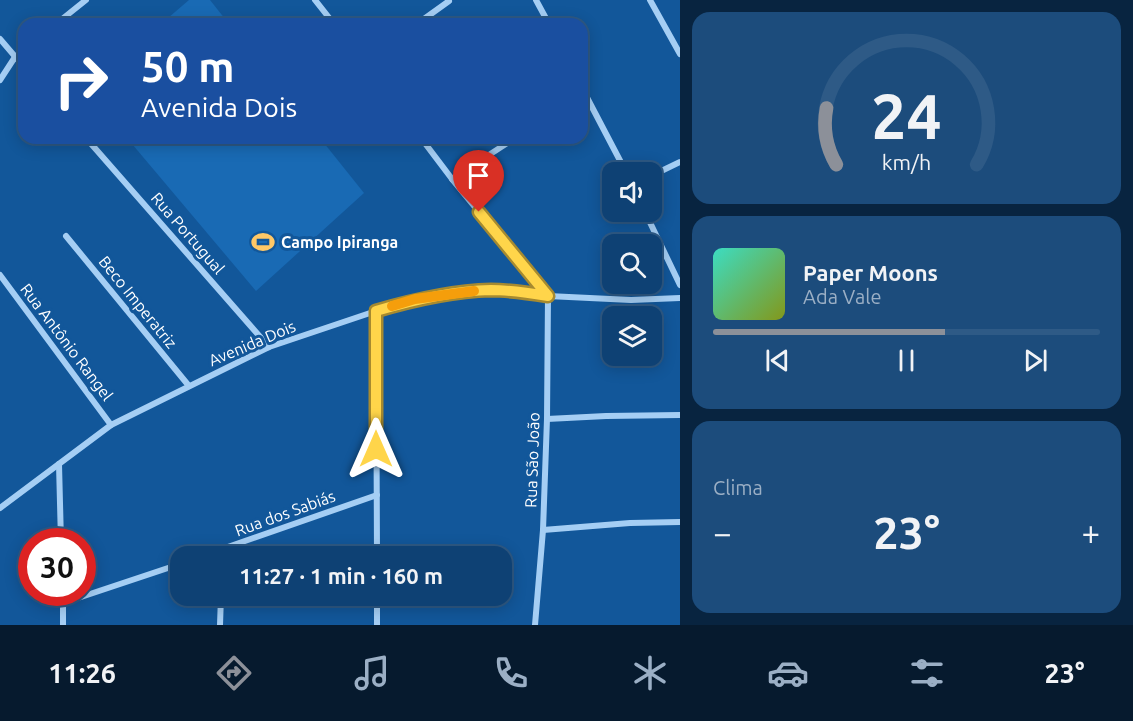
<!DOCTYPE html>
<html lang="pt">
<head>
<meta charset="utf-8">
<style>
  :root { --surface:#0e4174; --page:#1c4c7c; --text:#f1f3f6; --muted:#9bafc5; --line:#2e5a86; --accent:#8c9099 }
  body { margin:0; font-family:Ubuntu,sans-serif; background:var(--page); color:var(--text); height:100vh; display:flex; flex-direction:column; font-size:22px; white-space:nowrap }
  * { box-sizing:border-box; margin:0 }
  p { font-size:20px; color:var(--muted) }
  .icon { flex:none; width:33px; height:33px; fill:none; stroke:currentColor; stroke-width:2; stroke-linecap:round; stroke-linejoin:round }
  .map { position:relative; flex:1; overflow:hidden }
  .side { display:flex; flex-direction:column; gap:12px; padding:12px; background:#082440; width:453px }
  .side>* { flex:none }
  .guide { position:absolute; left:18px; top:18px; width:570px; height:126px; border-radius:18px; box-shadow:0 3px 15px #0003,0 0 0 2px var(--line); background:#1a4fa0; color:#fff; overflow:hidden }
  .tools { position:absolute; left:602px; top:162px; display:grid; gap:12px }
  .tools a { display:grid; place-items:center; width:60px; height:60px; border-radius:12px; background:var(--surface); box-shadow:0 3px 15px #0003,0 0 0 2px var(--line); font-size:30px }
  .speed { position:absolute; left:18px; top:528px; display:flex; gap:12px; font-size:30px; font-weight:700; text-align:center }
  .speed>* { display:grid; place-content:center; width:78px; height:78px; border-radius:50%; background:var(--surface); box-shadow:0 3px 15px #0003,0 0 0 2px var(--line); line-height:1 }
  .speed .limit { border:9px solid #d22; background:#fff; color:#111 }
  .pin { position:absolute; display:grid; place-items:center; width:51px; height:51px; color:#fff; margin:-62px -26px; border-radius:50% 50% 50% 0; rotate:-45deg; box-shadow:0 0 6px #0007 }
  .pin .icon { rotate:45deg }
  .me { position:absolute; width:66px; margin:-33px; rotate:0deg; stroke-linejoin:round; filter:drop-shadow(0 0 4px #0008) }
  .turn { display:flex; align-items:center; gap:21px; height:126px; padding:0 24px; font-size:27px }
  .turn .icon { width:78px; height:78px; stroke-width:2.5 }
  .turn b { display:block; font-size:42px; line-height:51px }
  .big { font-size:45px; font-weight:600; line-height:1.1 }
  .side .widget { flex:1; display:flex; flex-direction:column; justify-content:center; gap:9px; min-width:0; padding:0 21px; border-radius:18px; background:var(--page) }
  .side .dial { align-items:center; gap:0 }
  .dial svg { height:156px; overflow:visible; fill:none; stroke:var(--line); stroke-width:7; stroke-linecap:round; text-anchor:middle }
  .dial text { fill:var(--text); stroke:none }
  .song { display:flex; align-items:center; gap:18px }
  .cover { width:72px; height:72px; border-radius:9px; background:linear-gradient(135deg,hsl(170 70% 55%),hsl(70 70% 35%)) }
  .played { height:6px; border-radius:3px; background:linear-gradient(90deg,var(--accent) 60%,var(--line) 60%) }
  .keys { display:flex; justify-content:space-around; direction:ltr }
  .heat { display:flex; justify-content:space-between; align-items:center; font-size:33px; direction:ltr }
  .trip { position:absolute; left:170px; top:546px; width:342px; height:60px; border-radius:18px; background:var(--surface); box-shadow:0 3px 15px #0003,0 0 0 2px var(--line); font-weight:600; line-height:60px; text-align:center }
  .tabs { display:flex; height:96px; justify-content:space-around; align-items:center; background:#061a2e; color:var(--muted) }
  .tabs .icon { width:42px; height:42px }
  .tabs .current { color:var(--accent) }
  .tabs b { font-size:27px; color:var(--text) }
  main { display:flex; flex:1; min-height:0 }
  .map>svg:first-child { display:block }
  .green { fill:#196ab4 }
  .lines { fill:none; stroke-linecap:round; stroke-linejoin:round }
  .minor { stroke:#a5cef4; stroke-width:6 }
  .route-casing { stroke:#a68a30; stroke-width:15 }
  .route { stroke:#ffd54a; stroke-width:10 }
  .slow { stroke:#f59e0b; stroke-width:10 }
  .labels { text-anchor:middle; stroke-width:6; stroke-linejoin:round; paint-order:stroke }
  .street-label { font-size:16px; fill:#fff; stroke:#12579a }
  .poi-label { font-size:16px; font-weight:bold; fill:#fff; stroke:#12579a; text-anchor:start }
</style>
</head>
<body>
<main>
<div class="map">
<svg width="680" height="625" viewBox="0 0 680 625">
  <rect width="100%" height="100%" fill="#12579a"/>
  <!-- green -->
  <g class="green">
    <polygon points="189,0 210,0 229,24 161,24"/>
    <polygon points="127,138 320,138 364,193 256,291"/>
  </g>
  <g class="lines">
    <!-- minor -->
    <g class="minor">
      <polyline points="315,0 334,24"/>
      <polyline points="536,0 549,24"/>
      <polyline points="650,0 680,54"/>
      <polyline points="56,24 86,0"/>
      <polyline points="417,24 449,1"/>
      <polyline points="0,39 24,67"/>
      <polyline points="0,80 15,57 24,50"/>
      <polyline points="582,88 626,172"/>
      <polyline points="86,138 269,347"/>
      <polyline points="421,138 452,179 547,295"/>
      <polyline points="651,176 680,162"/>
      <polyline points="452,179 515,138"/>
      <polyline points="645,212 680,285"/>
      <polyline points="66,236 189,386"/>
      <polyline points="0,275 111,425"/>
      <polyline points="376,311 377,556"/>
      <polyline points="547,419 606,416 680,415"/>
      <polyline points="59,464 61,542"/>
      <polyline points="0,508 111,425 269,347 376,311 415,299 462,292 492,290 515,292 548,296 631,300 680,298"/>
      <polyline points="543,530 630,523 680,522"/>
      <polyline points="202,556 377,495"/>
      <polyline points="377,596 377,625"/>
      <polyline points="63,603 180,564"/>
      <polyline points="63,625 63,592"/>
      <polyline points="220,625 221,596"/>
      <polyline points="535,625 543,530 547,419 548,296"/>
    </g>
  </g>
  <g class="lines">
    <!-- route casing -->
    <g class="route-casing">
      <path id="route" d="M 376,449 L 376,311 C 413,300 452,291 491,290 C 510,290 529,293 548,296 L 479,212"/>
    </g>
    <!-- route -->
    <use href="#route" class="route"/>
    <!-- slow -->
    <polyline class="slow" points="392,306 415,299 474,291"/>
  </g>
  <!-- icons -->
  <defs>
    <g id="stadium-bare" transform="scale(1.8)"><path d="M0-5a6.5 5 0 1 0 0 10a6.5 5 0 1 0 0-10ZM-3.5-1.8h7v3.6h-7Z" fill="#ffc867" stroke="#12579a" stroke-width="2.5" paint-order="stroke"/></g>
  </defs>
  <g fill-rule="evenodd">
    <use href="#stadium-bare" x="263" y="242"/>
  </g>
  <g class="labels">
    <!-- street labels -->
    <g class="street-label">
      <text transform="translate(188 233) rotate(49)" y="6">Rua Portugual</text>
      <text transform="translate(138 302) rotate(51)" y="6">Beco Imperatriz</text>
      <text transform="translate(67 342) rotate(53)" y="6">Rua Antônio Rangel</text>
      <text transform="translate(252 343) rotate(-23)" y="6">Avenida Dois</text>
      <text transform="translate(532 460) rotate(-88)" y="6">Rua São João</text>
      <text transform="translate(285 513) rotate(-20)" y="6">Rua dos Sabiás</text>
    </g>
    <!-- poi labels -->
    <g class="poi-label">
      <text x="281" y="248">Campo Ipiranga</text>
    </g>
  </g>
</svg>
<div class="tools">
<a><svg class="icon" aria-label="sound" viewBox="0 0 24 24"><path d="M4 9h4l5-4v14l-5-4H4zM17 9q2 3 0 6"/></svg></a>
<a><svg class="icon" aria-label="search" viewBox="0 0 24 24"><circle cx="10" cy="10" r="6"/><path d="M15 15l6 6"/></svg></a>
<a><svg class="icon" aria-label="layers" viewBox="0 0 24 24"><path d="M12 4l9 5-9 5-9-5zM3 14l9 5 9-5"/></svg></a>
</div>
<div class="speed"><div class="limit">30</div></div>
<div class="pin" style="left:479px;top:212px;background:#d93025"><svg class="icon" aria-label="arrive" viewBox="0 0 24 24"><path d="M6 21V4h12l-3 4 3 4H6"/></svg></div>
<svg class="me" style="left:376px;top:449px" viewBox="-20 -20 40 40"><path d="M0-17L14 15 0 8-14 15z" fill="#ffd54a" stroke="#fff" stroke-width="4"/></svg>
<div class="trip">11:27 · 1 min · 160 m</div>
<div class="guide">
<div class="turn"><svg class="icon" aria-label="right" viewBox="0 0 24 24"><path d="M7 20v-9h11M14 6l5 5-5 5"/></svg><div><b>50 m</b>Avenida Dois</div></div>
</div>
</div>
<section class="side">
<div class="widget dial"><svg viewBox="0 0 100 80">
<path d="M14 69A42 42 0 1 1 86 69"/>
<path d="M14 69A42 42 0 0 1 9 40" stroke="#8c9099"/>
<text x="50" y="56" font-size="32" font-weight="700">24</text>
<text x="50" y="72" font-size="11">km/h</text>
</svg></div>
<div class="widget">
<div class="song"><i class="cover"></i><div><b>Paper Moons</b><p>Ada Vale</p></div></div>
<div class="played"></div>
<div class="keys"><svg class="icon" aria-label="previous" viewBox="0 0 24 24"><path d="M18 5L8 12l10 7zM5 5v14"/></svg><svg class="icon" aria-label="pause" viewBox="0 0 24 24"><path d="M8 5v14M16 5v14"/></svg><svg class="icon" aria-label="next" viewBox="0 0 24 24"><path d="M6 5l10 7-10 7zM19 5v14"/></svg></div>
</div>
<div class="widget"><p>Clima</p>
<div class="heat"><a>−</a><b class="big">23°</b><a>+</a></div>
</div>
</section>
</main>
<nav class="tabs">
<b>11:26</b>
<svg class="icon current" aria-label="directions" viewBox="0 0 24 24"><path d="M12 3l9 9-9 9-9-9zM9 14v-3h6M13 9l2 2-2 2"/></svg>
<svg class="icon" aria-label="music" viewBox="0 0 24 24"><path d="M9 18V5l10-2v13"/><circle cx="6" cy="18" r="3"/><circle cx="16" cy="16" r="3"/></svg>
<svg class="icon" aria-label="phone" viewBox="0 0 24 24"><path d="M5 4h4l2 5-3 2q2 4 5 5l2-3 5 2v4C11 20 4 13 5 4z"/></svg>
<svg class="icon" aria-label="climate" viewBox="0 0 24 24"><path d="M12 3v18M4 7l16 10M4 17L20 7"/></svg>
<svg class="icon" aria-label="car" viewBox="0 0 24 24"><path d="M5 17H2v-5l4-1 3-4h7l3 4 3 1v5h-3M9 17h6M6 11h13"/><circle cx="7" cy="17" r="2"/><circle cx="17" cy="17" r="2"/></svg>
<svg class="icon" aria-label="filters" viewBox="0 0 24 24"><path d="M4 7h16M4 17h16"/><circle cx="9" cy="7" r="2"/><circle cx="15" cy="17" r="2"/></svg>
<b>23°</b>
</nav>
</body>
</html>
